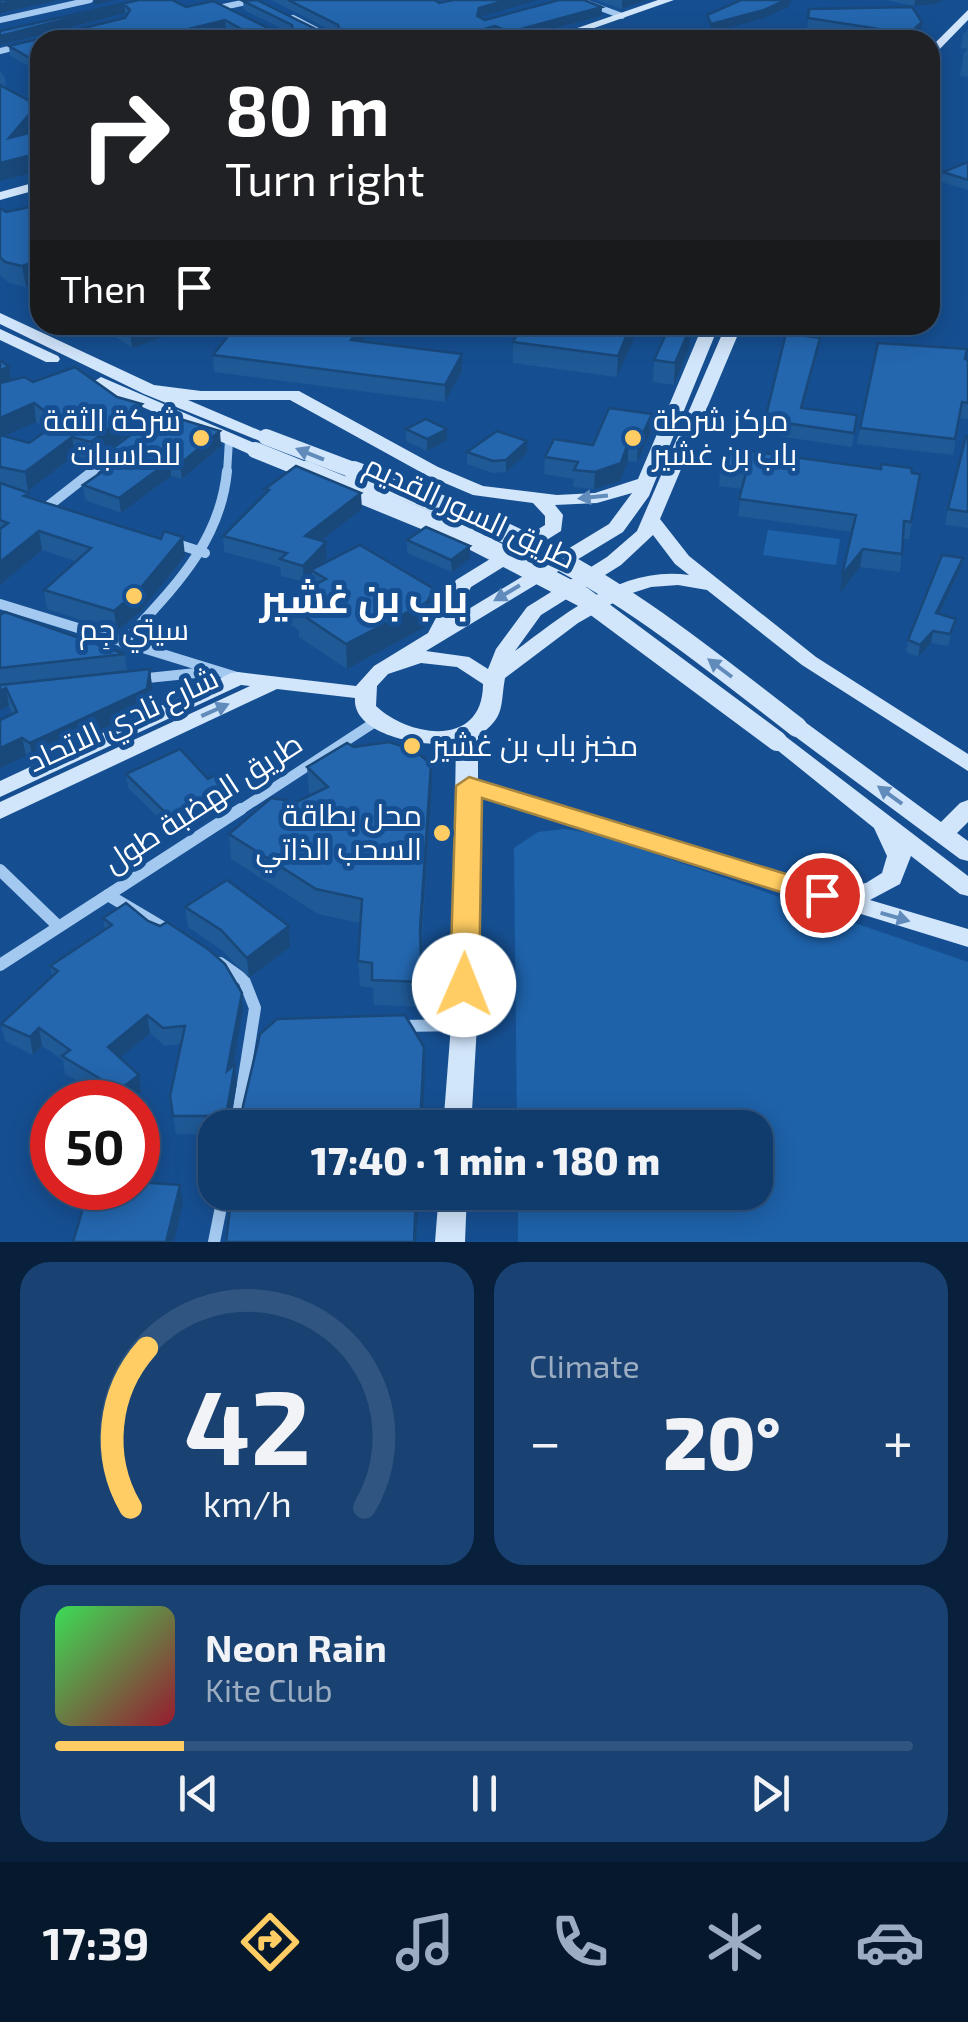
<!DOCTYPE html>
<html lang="en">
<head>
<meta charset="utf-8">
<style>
  :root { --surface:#103b6d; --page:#194272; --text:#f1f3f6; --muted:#9cadc2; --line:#305580; --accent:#ffcd63 }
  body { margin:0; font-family:"Exo 2",Cairo,sans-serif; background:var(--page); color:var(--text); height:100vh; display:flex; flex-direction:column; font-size:38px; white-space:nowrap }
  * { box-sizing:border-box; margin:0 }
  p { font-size:32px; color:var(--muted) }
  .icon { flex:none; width:55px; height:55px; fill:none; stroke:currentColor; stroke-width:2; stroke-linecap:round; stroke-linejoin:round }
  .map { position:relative; height:1242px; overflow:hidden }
  .details { display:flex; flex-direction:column; gap:20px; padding:20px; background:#09203c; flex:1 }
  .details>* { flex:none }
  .hud { position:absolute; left:30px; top:30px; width:910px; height:305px; border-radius:30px; box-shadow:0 5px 25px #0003,0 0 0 2px var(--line); background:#202124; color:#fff; overflow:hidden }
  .speed { position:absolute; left:30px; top:1080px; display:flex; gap:20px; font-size:50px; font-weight:700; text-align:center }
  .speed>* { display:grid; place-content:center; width:130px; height:130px; border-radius:50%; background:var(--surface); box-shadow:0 5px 25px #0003,0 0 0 2px var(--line); line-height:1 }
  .speed .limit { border:15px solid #d22; background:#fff; color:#111 }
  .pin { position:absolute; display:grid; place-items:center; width:85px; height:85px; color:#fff; margin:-42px; border:5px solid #fff; border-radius:50%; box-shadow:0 2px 10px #0007 }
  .me { position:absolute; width:110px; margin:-55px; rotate:1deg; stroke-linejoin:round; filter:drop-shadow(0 0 8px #0008) }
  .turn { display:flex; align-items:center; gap:35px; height:210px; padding:0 30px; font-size:45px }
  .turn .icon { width:130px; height:130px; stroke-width:2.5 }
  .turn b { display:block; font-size:70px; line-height:85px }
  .then { display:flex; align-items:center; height:95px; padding:0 30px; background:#0003; gap:20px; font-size:38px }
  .big { font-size:75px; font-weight:800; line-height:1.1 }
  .details .tile { flex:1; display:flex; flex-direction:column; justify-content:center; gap:15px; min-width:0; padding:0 35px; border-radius:30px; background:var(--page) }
  .details .dial { align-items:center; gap:0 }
  .dial svg { height:260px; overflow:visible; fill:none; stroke:var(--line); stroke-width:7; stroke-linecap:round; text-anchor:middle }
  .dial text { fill:var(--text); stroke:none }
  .song { display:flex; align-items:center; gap:30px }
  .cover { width:120px; height:120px; border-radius:15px; background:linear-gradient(135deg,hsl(130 70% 55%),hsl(350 70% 35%)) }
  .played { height:10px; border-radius:5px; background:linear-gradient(90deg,var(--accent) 15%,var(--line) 15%) }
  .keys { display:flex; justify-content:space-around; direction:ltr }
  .heat { display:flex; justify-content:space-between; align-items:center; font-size:55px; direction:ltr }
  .details .tiles { flex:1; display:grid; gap:20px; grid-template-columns:1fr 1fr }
  .tile:last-child { grid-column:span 2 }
  .trip { position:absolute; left:198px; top:1110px; width:575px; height:100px; border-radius:30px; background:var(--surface); box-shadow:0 5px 25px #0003,0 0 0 2px var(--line); font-weight:800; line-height:100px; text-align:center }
  .dock { display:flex; height:160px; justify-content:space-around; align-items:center; background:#06182c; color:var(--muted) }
  .dock .icon { width:70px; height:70px }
  .dock .active { color:var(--accent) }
  .dock b { font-size:45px; color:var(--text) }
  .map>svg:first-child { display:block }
  .green { fill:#1e62aa }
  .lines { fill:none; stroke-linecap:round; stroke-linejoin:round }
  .minor-far3 { stroke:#a3c9f0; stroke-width:6 }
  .minor-far2 { stroke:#a3c9f0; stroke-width:8 }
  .minor-far1 { stroke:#a3c9f0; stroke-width:10 }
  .minor { stroke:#a3c9f0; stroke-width:12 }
  .secondary { fill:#d1e5fb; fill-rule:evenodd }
  .secondary-bridge-far1 { stroke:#d1e5fb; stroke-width:16 }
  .secondary-bridge { stroke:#d1e5fb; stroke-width:20 }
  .wall { fill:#1f5996; fill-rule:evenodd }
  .shaded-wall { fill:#19487a }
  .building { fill:#2467af; stroke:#19487a; stroke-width:2.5 }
  .oneway { fill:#618bbb }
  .route { fill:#ffcd63; stroke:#a68540; stroke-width:2.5 }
  .poi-dot { fill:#ffcd63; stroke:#164f91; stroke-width:4 }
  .labels { text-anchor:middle; stroke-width:10; stroke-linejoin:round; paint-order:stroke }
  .poi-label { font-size:30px; fill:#fff; stroke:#164f91; text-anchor:end }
  .street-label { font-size:30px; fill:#fff; stroke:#164f91 }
  .district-label { font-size:40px; font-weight:bold; fill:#fff; stroke:#164f91 }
</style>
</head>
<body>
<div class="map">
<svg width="968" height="1242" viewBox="0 0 968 1242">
  <rect width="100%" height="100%" fill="#164f91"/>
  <!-- green -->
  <g class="green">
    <polygon points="768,530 840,539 836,565 763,555"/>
    <polygon points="564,829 597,834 968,962 968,1242 518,1242 518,1193 755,1192 755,1128 517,1127 514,848 538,832"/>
  </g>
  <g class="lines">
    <!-- minor-far3 -->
    <g class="minor-far3">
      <polyline points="579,0 622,16"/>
      <polyline points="223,7 256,0"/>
      <polyline points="293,18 335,40"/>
      <polyline points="0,20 90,0"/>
      <polyline points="0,51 40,41"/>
    </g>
    <!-- minor-far2 -->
    <g class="minor-far2">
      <polyline points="90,473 119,451"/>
      <polyline points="227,473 229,440"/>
    </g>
    <!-- minor-far1 -->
    <g class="minor-far1">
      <polyline points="47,507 93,471"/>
      <polyline points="174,543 205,553"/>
      <polyline points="0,604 237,677"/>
      <path d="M 123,643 C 170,591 220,545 227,471"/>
      <polyline points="138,679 206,672"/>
      <polyline points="237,812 375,722"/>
    </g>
    <!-- minor -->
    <g class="minor">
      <polyline points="0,870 58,926"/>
      <polyline points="108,895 167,930"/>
      <polyline points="220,963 244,980 255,1008 236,1128"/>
      <polyline points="0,965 241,809"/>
      <polyline points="400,1026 463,1025"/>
      <polyline points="214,1242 224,1192"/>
    </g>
    <!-- secondary -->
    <g class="secondary">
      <polygon points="658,0 674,0 560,40 543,40"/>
      <polygon points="968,10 968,20 930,59 930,48"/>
      <polygon points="40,181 40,189 0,200 0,192"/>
      <path d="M 0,313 L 154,385 L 201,391 L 299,391 L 438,467 L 483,486 L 557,495 L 595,493 L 638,479 L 703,325 L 719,325 L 649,496 L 623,532 L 426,651 L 469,657 L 488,669 L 496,649 L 527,607 L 607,557 L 637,531 L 726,325 L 742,325 L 660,519 L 689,556 L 816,657 L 968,754 L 968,771 L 802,665 L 707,590 L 678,585 L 651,587 L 629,594 L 578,623 L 505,678 C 500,706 506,717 478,736 L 478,781 L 831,888 L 866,883 L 882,873 L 887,856 L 874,828 L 766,741 L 769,736 L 785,736 L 968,876 L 968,896 L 960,894 L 911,856 L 900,884 L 870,900 L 968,929 L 968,947 L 478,796 L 477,1025 L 471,1128 L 443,1128 L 451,1025 L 456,742 C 429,749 352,736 355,698 L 277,689 L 0,819 L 0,802 L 250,686 L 241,685 L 0,797 L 0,781 L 231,673 L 238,672 L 356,686 L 374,666 L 428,633 L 456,580 L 545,525 L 545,516 L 533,503 L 473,495 L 426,475 L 290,400 L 188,400 L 275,437 L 272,441 L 260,441 L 144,394 L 0,324 ZM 632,493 L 609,524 L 457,616 L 471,587 L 561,531 L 563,515 L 555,505 L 597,503 ZM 653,535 L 675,564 L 689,575 C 622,565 565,614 515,651 L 541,615 L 621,565 ZM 421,663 L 457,667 L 483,684 C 483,748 410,738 376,706 L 377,686 L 388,674 Z"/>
      <polygon points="0,329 58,356 60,359 58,362 46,362 0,340"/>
      <polygon points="101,377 261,446 264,450 261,454 249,454 95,386 93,382"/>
      <polygon points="797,720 805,722 941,822 960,803 968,800 968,822 957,833 968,841 968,861 960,859 789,732 786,727"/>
      <polygon points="439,1192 467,1192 465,1242 435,1242"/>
    </g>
    <!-- secondary-bridge-far1 -->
    <g class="secondary-bridge-far1">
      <polyline points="266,437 361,473"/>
      <polyline points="255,450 312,473"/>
    </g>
    <!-- secondary-bridge -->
    <g class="secondary-bridge">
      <polyline points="306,471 467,537 583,597 777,741"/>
      <path d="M 354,471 C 426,498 498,526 565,563 C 648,609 722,669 797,727"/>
    </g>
  </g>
  <!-- wall -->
  <g class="wall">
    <polygon points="139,0 186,7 286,37 293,34 244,10 243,1 332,37 338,34 271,0 435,0 485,20 602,7 601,16 514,40 508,40 495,35 476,40 246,40 226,29 182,40 40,40 40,72 10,56 9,46 125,18 127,15 125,13 0,45 0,31"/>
    <polygon points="596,0 647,0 622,9"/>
    <polygon points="886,0 943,0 936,4 914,6"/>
    <polygon points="809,9 922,22 920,35 915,40 866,40 807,31"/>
    <polygon points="968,29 968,77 960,76 964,53 968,49 961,48 963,35"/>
    <polygon points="0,71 5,78 6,88 0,84"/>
    <polygon points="968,162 968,190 941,182 943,172"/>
    <polygon points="40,189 40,284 38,283 26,287 9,283 0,275 0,208 6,212 34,206 32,191"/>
    <polygon points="68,325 193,325 193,326 132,348 113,335 69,327"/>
    <polygon points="282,325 372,325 362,341 462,371 445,402 214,372 213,355 277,331"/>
    <polygon points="522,325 640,325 617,377 513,363 513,342"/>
    <polygon points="689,349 674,385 653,382 654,360"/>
    <polygon points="818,351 803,408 857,415 852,447 764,434 765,420"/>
    <path d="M 0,360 L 9,367 L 11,380 L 33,382 L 144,422 L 93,461 L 75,455 L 28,491 L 17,489 L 29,498 L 185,556 L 141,611 L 117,631 L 47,609 L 44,590 L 76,561 L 42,550 L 0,585 ZM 36,422 L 48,430 L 29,443 L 3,436 Z"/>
    <polygon points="968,360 968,419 960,418 953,455 857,444 860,428"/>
    <polygon points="652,414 651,431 637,462 628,461 620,481 594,489 573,487 574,479 544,474 545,457 593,445"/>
    <polygon points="406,429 447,429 447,440 427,451 406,441"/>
    <polygon points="968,436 968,528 945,525 948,509"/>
    <polygon points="527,441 527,453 506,472 493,473 467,464 467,452"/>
    <polygon points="221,446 182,479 171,476 121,513 85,500 83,485 111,466 109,451"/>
    <polygon points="720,470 920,474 909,539 903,539 900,572 860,567 840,593 852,532 738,516 742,489 719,486"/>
    <polygon points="265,489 362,509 321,540 326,542 327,558 320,566 434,614 427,626 347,669 299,637 299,630 289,624 287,599 312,586 312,574 304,582 281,576 280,567 224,552 223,536 265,494"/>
    <polygon points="407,540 470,558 452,572 407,553"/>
    <polygon points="960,569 939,614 956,619 948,646 931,643 918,657 906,652 908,640"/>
    <polygon points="0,615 125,654 127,672 150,669 152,687 150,707 33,761 26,756 9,706 0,710"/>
    <polygon points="307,767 432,788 421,951 423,1007 374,1005 373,988 360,986 358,961 360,923 318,914 231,859 229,834 312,794 309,792"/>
    <polygon points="126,774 208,779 236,800 179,837 128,788"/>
    <polygon points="185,907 289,926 290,947 249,978 223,951 188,927"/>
    <polygon points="103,918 242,993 243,1010 233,1066 235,1064 237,1082 229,1128 215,1128 215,1134 176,1134 170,1096 181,1044 165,1046 150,1033 120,1058 141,1092 129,1102 113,1102 65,1074 63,1060 42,1046 33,1055 5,1041 1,1024 52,977 50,966 105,930"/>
  </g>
  <!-- shaded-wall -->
  <g class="shaded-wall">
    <polygon points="18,0 59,0 0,13 0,4"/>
    <polygon points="94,0 115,0 95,5"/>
    <polygon points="507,0 539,0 479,17 477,16 479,8"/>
    <polygon points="622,0 647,0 622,9"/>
    <polygon points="786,0 791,0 790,6 764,18 710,33 711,24"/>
    <polygon points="915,0 943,0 936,4 914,6"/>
    <polygon points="124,4 125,13 0,45 0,36"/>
    <polygon points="602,7 601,16 510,40 510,32"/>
    <polygon points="225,20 226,29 182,40 144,40"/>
    <polygon points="922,22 920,35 915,40 911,40 912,31"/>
    <polygon points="495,26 495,35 476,40 445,40"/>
    <polygon points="37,105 39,122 11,156 9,138"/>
    <polygon points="40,153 40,171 0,181 0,163"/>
    <polygon points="35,262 38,283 26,287 22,266"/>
    <polygon points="131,325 193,325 193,326 132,348 129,326"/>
    <polygon points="361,325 372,325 352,357 351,340"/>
    <polygon points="631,325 640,325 617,377 618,356"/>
    <polygon points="690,328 689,349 674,385 675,363"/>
    <polygon points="820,338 818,351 799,421 801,408"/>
    <polygon points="462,354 462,371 445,402 445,385"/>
    <polygon points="9,367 12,385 0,389 0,370"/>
    <polygon points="34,403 36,422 0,438 0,418"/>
    <polygon points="142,404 144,422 93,461 91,442"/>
    <polygon points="652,414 651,431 637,462 638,444"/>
    <polygon points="447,429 447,440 427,451 427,439"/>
    <polygon points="220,431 221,446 182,479 180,464"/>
    <polygon points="72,437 75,455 28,491 25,472"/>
    <polygon points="527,441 527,453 506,472 506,460"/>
    <polygon points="628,443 628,461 620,481 594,489 595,472"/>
    <polygon points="170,461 171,476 121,513 119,498"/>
    <polygon points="361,493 362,509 306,552 305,536"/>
    <polygon points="39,531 42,550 0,585 0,562"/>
    <polygon points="183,537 185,556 141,611 117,631 114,611"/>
    <polygon points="326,542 327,558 314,572 311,570 312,574 304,582 303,566"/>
    <polygon points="470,546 470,558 452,572 451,560"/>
    <polygon points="863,549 860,567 840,593 842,575"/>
    <polygon points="963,558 960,569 934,625 936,613"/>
    <polygon points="434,589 434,614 427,626 347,669 346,644"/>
    <polygon points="933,631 931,643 918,657 920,645"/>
    <polygon points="150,669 152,687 150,707 33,761 30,743"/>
    <polygon points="6,688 9,706 0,710 0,691"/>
    <polygon points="22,738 26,756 0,768 0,748"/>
    <polygon points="431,764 432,788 420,955 420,930"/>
    <polygon points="235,787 236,800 179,837 177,824"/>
    <polygon points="289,926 290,947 249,978 247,958"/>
    <polygon points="242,993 243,1010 229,1089 227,1071"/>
    <polygon points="147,1015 150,1033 112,1065 108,1047"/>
    <polygon points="39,1028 42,1046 33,1055 30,1037"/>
    <polygon points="424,1047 425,1074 422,1128 420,1128"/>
    <polygon points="235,1064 237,1082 229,1128 227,1128 226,1116"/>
    <polygon points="139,1075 141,1092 129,1102 121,1102 119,1090"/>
    <polygon points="180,1185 183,1203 174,1242 166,1242"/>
    <polygon points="416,1192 419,1192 416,1242 414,1242"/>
  </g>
  <!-- building -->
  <g class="building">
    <polygon points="0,0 18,0 0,4"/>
    <polygon points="139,0 172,0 186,7 213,1 286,37 294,35 292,25 243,1 257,0 332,37 341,33 338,25 288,0 435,0 439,3 453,0 507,0 479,8 477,16 485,20 559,0 584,0 602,7 510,32 495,26 445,40 261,40 225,20 144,40 40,40 40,64 9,46 125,18 130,10 124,4 0,36 0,31"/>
    <polygon points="741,0 786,0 764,10 711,24 707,15"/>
    <polygon points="912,7 922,22 912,31 879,29 808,18 809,9"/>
    <polygon points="0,85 37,105 9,138 40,130 40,153 0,163"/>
    <polygon points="968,162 968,180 943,172"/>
    <polygon points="40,205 40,266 35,262 22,266 5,262 0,257 0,208 6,212"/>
    <polygon points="282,325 361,325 351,340 462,354 445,385 213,355 236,326 277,331"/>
    <polygon points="522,325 631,325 618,356 513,342"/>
    <polygon points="670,325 690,328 675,363 654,360"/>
    <polygon points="786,333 820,338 801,408 857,415 854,433 765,420"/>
    <polygon points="878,343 967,349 965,359 968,360 968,403 962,402 955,439 860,428"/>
    <polygon points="0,360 9,367 0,370"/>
    <polygon points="75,367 117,397 142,404 91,442 72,437 25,472 0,467 0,435 29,443 59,422 34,403 0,418 0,383 24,377 33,382"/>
    <polygon points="609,408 652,414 638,444 628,443 621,463 595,472 574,470 578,462 545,457 554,439 593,445"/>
    <polygon points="160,413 220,431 180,464 170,461 119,498 83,485 125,456 109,451"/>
    <polygon points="426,419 447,429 427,439 406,429"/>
    <polygon points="497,431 527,441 506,460 493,461 467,452"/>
    <polygon points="966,436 968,436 968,512 948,509"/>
    <polygon points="728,448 881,469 881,464 911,468 912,473 920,474 911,522 904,521 902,554 863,549 842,575 856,515 739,499 746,473 720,470"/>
    <polygon points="296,466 361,493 305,536 326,542 303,566 280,559 287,553 223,536 269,490 265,489"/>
    <polygon points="0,483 29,493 24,496 161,539 164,531 183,537 138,591 114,611 44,590 91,548 39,531 0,562 0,529 8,523 0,520"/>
    <polygon points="426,527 470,546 451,560 407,540"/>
    <polygon points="360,545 434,589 427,602 346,644 298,612 303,609 287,599 326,579 311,570"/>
    <polygon points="942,555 963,558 936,613 956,619 950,634 933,631 920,645 908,640"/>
    <polygon points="5,612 125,654 0,668 0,615"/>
    <polygon points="150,669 147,689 30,743 22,738 0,748 0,720 17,712 6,688 0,691 0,685"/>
    <polygon points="389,742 414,750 431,764 420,930 422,982 372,980 372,963 358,961 362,899 316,889 229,834 271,798 297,802 328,787 307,767 347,743 354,747"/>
    <polygon points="180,749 208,779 214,776 235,787 177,824 126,774"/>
    <polygon points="227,880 289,926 247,958 221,930 185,907"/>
    <polygon points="126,903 148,921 160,926 167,922 208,949 225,964 242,993 227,1071 235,1064 226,1116 173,1116 170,1096 185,1026 163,1028 147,1015 108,1047 139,1075 119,1090 62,1056 70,1050 39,1028 30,1037 1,1024 58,971 50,966 112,925 103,918"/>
    <polygon points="405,1015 424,1047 420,1128 240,1128 243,1106 260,1034 277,1019"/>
    <polygon points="138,1182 180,1185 166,1242 73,1242 89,1188 138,1188"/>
    <polygon points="232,1192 416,1192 414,1242 226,1242"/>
  </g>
  <!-- one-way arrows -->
  <defs><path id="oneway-solid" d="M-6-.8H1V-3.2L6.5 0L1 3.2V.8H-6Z" transform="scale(2.5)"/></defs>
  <g class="oneway">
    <use href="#oneway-solid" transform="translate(310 454) rotate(-158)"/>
    <use href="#oneway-solid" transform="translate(593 497) rotate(174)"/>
    <use href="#oneway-solid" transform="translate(507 593) rotate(149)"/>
    <use href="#oneway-solid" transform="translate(720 668) rotate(-143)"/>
    <use href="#oneway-solid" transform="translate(215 710) rotate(-24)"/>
    <use href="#oneway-solid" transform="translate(890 795) rotate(-144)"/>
    <use href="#oneway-solid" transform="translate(895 917) rotate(16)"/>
  </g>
  <!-- route -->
  <polygon class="route" points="469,777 832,888 836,895 822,905 482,798 479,985 475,993 454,993 450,985 456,786"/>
  <!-- markers -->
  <g class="poi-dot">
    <circle cx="201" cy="438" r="10"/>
    <circle cx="633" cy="438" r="10"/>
    <circle cx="134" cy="596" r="10"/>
    <circle cx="412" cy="746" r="10"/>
    <circle cx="442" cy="833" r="10"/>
  </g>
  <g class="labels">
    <!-- poi labels -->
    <g class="poi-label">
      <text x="181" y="431">شركة الثقة<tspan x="181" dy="34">للحاسبات</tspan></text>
      <text x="653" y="431" text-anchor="start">مركز شرطة<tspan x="653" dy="34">باب بن غشير</tspan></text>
      <text x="134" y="640" text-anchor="middle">سيتي جِم</text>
      <text x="432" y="756" text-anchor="start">مخبز باب بن غشير</text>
      <text x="422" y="826">محل بطاقة<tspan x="422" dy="34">السحب الذاتي</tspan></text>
    </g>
    <!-- street labels -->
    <g class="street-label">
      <text transform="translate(470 512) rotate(25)" y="10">طريق السور القديم</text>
      <text transform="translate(123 720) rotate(-25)" y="10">شارع نادي الاتحاد</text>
      <text transform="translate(203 803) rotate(-33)" y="10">طريق الهضبة طول</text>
    </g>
    <!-- district labels -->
    <g class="district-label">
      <text x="364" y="613">باب بن غشير</text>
    </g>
  </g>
</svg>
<div class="speed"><div class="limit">50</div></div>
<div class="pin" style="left:822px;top:895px;background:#d93025"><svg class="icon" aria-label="arrive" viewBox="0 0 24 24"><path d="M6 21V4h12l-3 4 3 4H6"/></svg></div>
<svg class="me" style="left:464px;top:985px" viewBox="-20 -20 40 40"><circle r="19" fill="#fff"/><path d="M0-13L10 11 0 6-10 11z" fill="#ffcd63"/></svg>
<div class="trip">17:40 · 1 min · 180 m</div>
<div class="hud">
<div class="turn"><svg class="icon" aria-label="right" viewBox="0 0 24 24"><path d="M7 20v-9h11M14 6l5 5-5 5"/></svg><div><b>80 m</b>Turn right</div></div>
<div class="then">Then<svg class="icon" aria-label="arrive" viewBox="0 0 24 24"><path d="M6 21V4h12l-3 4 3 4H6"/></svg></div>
</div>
</div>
<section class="details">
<div class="tiles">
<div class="tile dial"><svg viewBox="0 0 100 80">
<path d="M14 69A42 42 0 1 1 86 69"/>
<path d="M14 69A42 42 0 0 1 19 20" stroke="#ffcd63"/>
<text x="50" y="56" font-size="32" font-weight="700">42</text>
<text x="50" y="72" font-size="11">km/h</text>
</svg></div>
<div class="tile"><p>Climate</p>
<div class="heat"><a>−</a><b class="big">20°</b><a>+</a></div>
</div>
<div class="tile">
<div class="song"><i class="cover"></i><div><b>Neon Rain</b><p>Kite Club</p></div></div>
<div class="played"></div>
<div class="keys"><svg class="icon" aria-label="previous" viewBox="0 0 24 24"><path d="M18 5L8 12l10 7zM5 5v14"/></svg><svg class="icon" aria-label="pause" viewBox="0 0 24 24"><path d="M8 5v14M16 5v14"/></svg><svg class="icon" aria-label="next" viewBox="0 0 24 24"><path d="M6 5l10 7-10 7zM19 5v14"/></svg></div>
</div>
</div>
</section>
<nav class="dock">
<b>17:39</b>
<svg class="icon active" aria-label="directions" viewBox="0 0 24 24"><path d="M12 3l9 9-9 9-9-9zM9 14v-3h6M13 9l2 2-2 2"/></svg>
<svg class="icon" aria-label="music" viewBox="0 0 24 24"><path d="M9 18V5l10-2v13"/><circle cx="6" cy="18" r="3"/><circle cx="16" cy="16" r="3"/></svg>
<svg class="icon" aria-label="phone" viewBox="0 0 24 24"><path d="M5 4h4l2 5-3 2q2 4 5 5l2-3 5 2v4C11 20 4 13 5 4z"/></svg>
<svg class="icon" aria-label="climate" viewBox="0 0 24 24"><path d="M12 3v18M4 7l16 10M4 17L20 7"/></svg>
<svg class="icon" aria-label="car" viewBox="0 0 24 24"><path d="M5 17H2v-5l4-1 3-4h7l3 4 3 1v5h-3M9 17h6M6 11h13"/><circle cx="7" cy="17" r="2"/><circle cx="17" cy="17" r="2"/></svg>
</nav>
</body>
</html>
